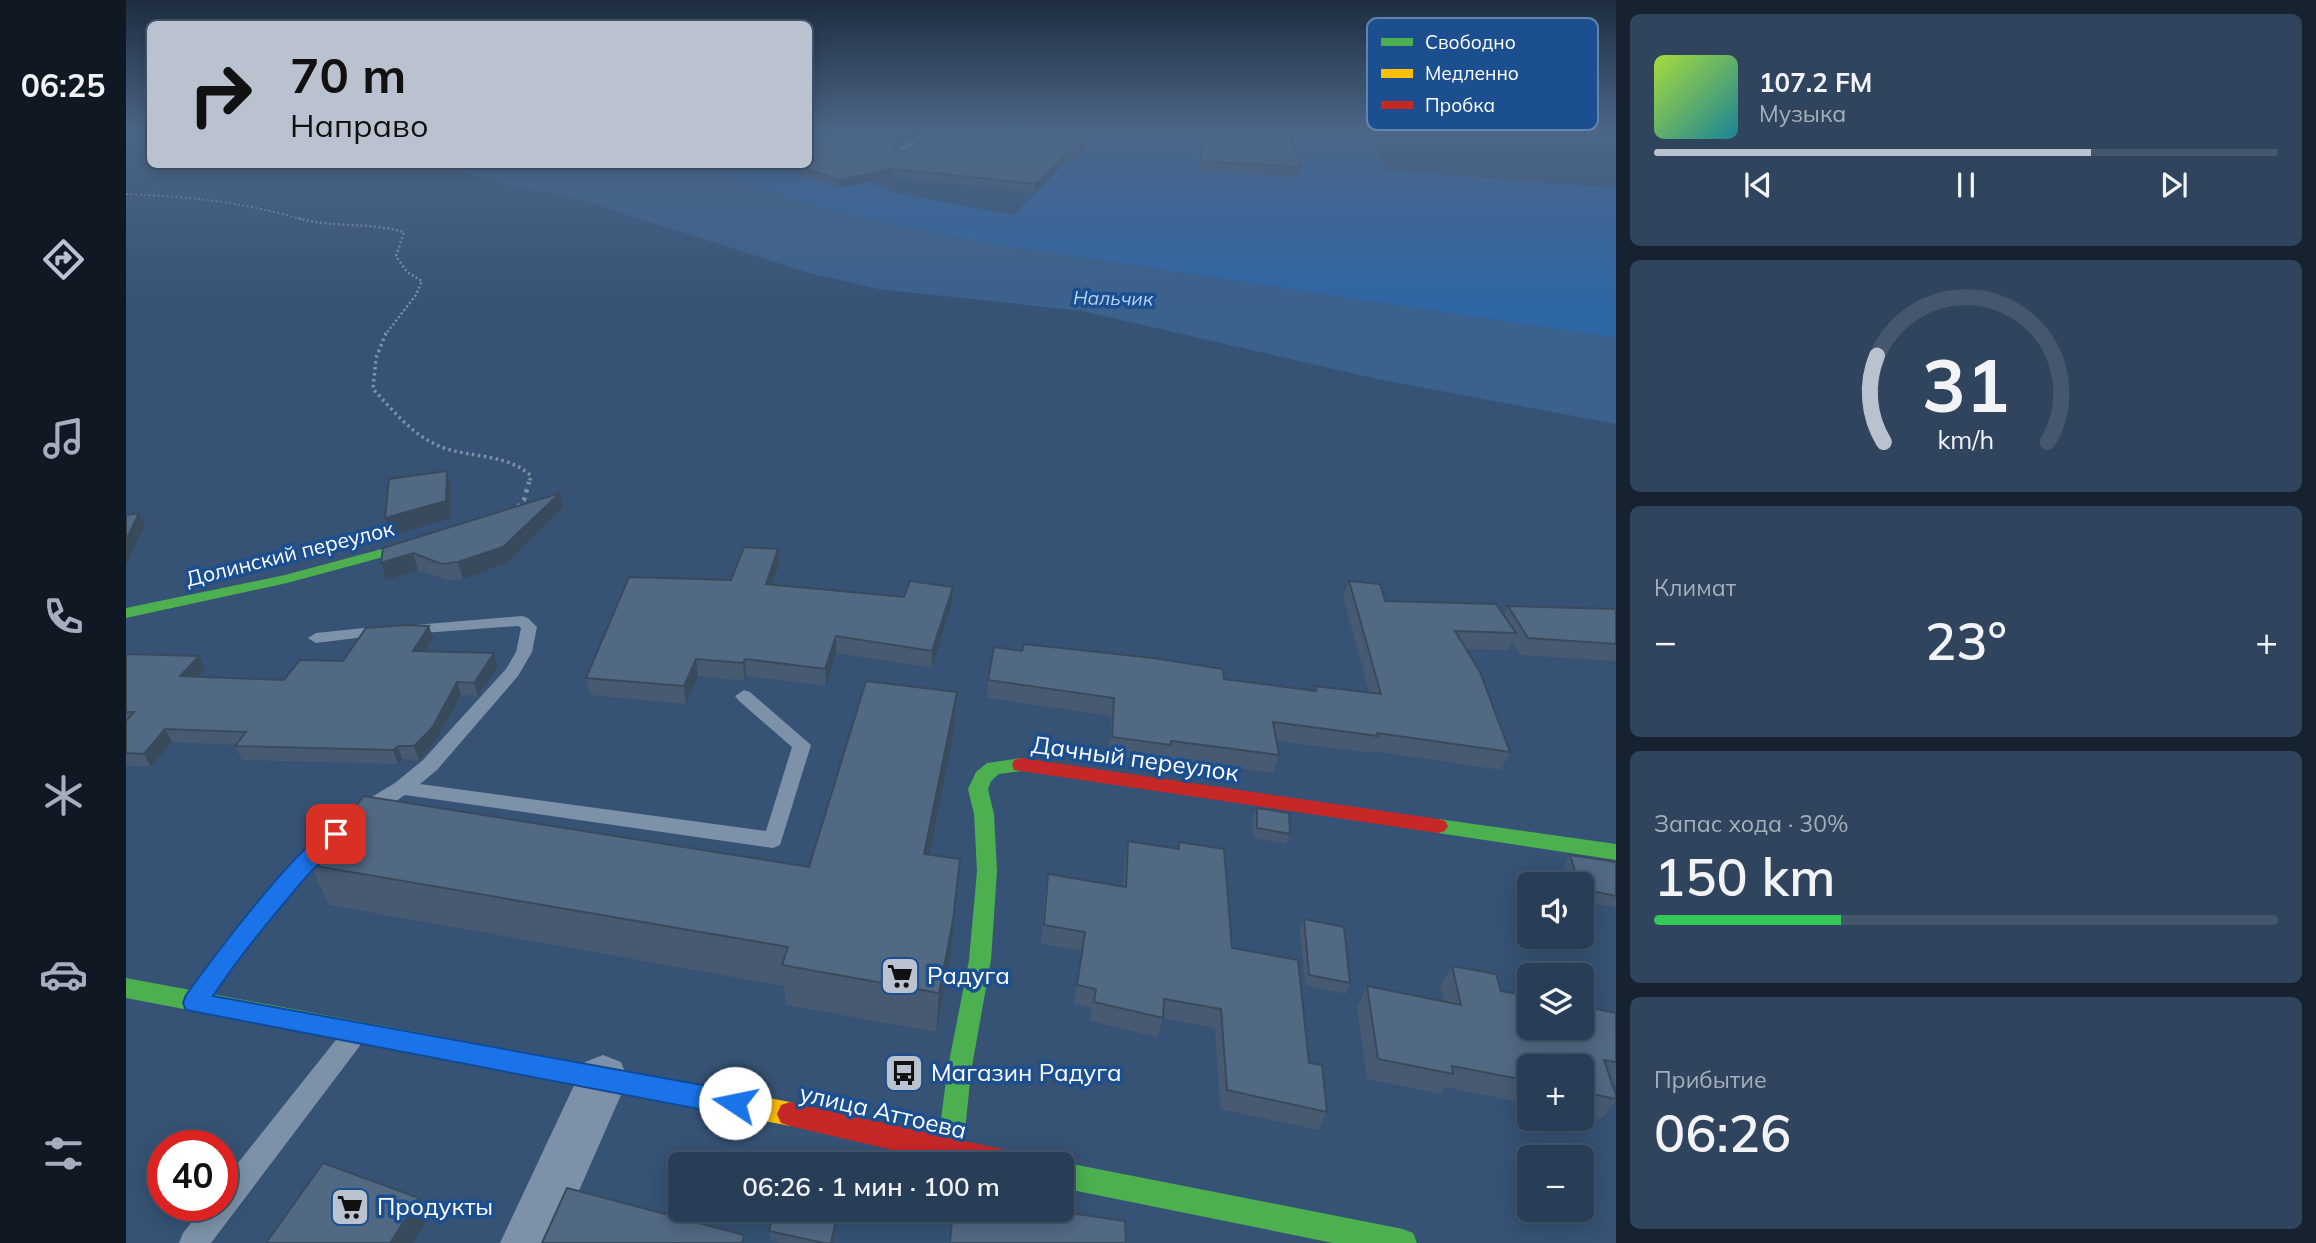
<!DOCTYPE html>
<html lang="ru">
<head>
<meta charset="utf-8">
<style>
  :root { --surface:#283e57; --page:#30455d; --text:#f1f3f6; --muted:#a5aeba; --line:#44576d; --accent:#b9c2ce }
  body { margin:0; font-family:Mulish,sans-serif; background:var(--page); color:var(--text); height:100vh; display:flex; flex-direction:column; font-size:26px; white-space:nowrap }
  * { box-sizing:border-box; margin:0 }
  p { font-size:23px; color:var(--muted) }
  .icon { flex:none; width:38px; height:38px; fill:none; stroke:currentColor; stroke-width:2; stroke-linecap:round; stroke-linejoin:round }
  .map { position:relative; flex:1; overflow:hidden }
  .panel { display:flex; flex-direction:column; gap:14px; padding:14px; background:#162230; width:700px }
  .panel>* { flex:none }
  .top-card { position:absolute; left:21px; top:21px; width:665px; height:147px; border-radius:10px; box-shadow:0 4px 18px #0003,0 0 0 2px var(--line); background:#b9c2ce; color:#111; overflow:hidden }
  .tools { position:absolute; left:1391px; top:872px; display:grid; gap:14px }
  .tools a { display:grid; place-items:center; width:77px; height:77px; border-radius:10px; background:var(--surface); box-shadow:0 4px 18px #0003,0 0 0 2px var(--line); font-size:35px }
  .speed { position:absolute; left:21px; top:1130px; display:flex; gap:14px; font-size:35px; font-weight:700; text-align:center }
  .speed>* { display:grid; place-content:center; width:91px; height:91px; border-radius:50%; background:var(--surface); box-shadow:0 4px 18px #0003,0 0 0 2px var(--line); line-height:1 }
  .speed .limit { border:10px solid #d22; background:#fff; color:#111 }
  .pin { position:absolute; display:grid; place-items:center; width:60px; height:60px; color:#fff; margin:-30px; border-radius:14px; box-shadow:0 4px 10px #0006 }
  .me { position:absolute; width:77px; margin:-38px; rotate:281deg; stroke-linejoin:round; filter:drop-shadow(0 0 5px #0008) }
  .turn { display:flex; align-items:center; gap:24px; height:147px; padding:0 28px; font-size:32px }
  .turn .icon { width:91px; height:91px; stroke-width:2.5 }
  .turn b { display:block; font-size:49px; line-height:60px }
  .big { font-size:52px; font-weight:600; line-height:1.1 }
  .panel .widget { flex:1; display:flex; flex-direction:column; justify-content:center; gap:10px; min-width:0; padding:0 24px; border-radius:10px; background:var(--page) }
  .panel .dial { align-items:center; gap:0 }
  .dial svg { height:182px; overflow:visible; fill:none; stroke:var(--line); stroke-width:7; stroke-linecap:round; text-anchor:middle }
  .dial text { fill:var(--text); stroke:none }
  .song { display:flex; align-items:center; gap:21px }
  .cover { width:84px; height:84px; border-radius:10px; background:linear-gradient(135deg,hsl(80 70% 55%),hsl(190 70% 35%)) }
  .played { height:7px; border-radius:4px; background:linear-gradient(90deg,var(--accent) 70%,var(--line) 70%) }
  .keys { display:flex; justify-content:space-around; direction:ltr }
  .heat { display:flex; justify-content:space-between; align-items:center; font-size:38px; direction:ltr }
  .charge { height:10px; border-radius:5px; background:linear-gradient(90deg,#34c759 30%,var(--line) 0) }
  .trip { position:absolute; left:542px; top:1152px; width:406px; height:70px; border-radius:10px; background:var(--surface); box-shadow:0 4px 18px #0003,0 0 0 2px var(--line); font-weight:600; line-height:70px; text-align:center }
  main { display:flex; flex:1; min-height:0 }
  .tabs { display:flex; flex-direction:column; width:126px; justify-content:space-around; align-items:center; background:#101923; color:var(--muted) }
  .tabs .icon { width:49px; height:49px }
  .tabs .current { color:var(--accent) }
  .tabs b { font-size:32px; color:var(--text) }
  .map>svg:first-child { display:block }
  .green { fill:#2f66a5; fill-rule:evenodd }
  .water { fill:#3b618d }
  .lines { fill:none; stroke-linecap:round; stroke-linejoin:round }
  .path-far3 { stroke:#7d92a8; stroke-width:2; stroke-dasharray:2 2.5; stroke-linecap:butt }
  .path-far2 { stroke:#7d92a8; stroke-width:2.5; stroke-dasharray:2 2.5; stroke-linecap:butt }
  .path-far1 { stroke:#7d92a8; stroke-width:3.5; stroke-dasharray:2.5 3.5; stroke-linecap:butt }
  .path { stroke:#7d92a8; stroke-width:4.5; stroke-dasharray:3.5 5; stroke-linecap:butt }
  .lane { fill:#7d92a8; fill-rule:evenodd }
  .street { fill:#7d92a8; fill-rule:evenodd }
  .fast { fill:#4caf50; fill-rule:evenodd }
  .slow { fill:#ffc107; fill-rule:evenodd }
  .jam { fill:#c62828; fill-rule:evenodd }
  .wall { fill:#475a72 }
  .shaded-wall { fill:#394a5c }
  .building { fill:#526984; stroke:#394a5c; stroke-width:2 }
  .route { fill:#1a73e8; stroke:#114b97; stroke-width:2 }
  .labels { text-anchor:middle; stroke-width:7; stroke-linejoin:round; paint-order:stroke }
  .far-water-label { font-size:19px; font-style:italic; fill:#b5d3f5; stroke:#1b4f8f }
  .street-label { font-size:21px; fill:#fff; stroke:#1b4f8f }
  .near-street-label { font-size:24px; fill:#fff; stroke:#1b4f8f }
  .near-poi-label { font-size:24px; fill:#fff; stroke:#1b4f8f; text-anchor:start }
  .key { fill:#1b4f8f; stroke:#5f84b1; stroke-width:2 }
  .key-label { font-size:19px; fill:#fff }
</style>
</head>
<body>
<main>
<nav class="tabs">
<b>06:25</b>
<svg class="icon current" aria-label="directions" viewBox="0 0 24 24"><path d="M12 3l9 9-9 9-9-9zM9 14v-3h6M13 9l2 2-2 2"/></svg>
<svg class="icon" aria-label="music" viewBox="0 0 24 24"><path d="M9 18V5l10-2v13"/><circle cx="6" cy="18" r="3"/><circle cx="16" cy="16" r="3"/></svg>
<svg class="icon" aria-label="phone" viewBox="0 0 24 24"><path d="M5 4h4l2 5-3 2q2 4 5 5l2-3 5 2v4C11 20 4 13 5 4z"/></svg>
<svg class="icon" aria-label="climate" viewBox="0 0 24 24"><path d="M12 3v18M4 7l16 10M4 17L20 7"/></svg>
<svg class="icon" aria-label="car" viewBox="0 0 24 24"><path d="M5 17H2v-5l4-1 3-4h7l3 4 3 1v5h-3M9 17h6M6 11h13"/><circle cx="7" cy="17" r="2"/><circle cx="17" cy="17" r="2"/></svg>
<svg class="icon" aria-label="filters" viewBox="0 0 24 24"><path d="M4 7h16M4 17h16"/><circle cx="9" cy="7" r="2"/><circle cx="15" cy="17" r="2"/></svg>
</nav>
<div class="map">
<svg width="1490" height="1243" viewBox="0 0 1490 1243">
  <rect width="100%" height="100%" fill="#365274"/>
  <!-- green -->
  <path class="green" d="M 825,131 L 1243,131 L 1259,170 L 1490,188 L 1490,338 L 876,246 L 722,215 L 664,198 L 638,187 L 555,165 L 682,164 L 745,150 L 795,155 ZM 775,158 L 923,170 L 919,184 L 887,215 L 766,192 L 734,179 L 761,179 Z"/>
  <!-- water -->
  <polygon class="water" points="311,165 555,165 638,187 664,198 722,215 876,246 1490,338 1490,424 1251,379 956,311 752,289 683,273 449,198 375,183"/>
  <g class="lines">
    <!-- path-far3 -->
    <path class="path-far3" d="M 0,194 C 67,197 112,201 178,220"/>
    <!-- path-far2 -->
    <path class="path-far2" d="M 172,218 C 206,228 243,222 278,232 L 270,256 L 281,272 L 296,281 L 290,295 L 259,335"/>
    <!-- path-far1 -->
    <path class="path-far1" d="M 260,333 L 250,358 L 247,389 C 267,410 285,434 313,446 C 341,458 382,453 405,476 L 403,483"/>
    <!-- path -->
    <polyline class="path" points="392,507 398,500 403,482"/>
    <!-- lane -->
    <g class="lane">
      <path d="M 396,616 L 402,618 L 411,627 L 406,652 L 392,676 L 311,770 L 294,784 L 640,831 L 666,747 L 612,700 L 609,696 L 618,690 L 624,692 L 685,745 L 654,845 L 647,848 L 279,795 C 266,803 249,819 234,814 L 231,809 L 234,804 L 269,783 L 297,760 L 380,669 L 390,652 L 395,628 L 392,626 L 283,634 L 275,629 L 277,626 Z"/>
      <polygon points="257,626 263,628 265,631 263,634 190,643 182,638 190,633"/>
      <path d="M 220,818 L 227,820 L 230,825 L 227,830 C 170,882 124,940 81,1003 L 73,1006 L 65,1003 L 61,996 L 65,989 C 102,937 140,888 186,844 C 196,834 207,822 220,818 Z"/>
      <polygon points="225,1028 233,1031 237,1039 233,1047 85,1243 53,1243 57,1233 79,1206 96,1206 96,1183 217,1031"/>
    </g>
    <!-- street -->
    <g class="street">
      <polygon points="801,131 814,131 780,156 770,156 770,150"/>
      <polygon points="477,1055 495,1062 502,1079 430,1243 374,1243 459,1062"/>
    </g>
    <!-- fast -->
    <g class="fast">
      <polygon points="308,535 315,539 313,542 161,583 0,618 0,608 159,575"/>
      <polygon points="895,758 902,760 904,765 902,770 873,774 865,781 862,789 868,814 871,871 865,960 845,1072 837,1151 833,1160 823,1164 815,1160 811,1151 821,1072 843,960 851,871 848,814 842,789 850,772 861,763"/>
      <polygon points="1312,819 1490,844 1490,860 1312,833 1305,831 1302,826 1305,821"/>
      <polygon points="0,978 403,1053 412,1056 415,1064 412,1072 403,1075 0,998"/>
      <polygon points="936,1162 1277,1229 1287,1233 1291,1243 1207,1243 936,1188 936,1164 931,1164"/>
    </g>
    <!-- slow -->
    <polygon class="slow" points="403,1053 664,1102 673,1105 677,1114 673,1123 664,1126 403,1075 394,1072 391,1064 394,1056"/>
    <!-- jam -->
    <g class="jam">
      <polygon points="895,758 1312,819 1319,821 1322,826 1319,831 1312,833 888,770 886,765 888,760"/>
      <polygon points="664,1102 884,1151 893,1155 897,1164 826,1164 664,1126 655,1123 651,1114 655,1105"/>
    </g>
  </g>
  <!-- wall -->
  <g class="wall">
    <polygon points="702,131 797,131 769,148 769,150 780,151 970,131 948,163 940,162 909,192 766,177 713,188 670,174 669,165"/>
    <polygon points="1076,134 1175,167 1172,177 1073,171"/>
    <polygon points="437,508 381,563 337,579 321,580 292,570 260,580 255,563"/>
    <polygon points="652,549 653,565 647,585 826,603 806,668 710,653 700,686 620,676 619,681 572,676 560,704 464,695 460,678"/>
    <polygon points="1223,581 1259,601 1378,615 1382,606 1490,609 1490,661 1394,655 1386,642 1382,650 1340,649 1384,752 1375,770 1246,751 1245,753 1150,741 1153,755 1147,773 1042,759 1041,763 983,755 985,716 861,698 862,680 1098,679 1188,690 1189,686 1243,692 1217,597"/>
    <polygon points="307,638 299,651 368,653 372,666 352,696 335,695 310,741 293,760 276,759 272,764 116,760 109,746 110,745 46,742 25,767 0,766 0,654 73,656 79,669 72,676 158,680 217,661"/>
    <polygon points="831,692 828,731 804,855 830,899 824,960 810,1032 660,1005 658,986 203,905 184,865 683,867"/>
    <polygon points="1131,808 1164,834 1160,844 1127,838 1127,818"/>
    <polygon points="1002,841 1051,849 1053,842 1106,948 1183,1063 1201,1112 1192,1130 1094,1109 1089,1028 1037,1018 1031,1037 964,1021 965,1008 948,1004 955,951 915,944 919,893 922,874 997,886 998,860"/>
    <polygon points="1444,855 1490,862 1490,908 1456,901 1456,884 1443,884 1438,866"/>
    <polygon points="1178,919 1224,983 1220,994 1179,985 1174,929"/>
    <polygon points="1326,966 1375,991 1490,1013 1490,1085 1486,1085 1490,1101 1475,1119 1456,1115 1456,1066 1404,1066 1404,1104 1319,1087 1315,1094 1241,1079 1231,1007 1241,986 1318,1002 1314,986"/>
    <polygon points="711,1215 711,1224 707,1243 656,1243 645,1240 643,1231"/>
  </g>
  <!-- shaded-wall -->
  <g class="shaded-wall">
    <polygon points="785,131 797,131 769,148 769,140"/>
    <polygon points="966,131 970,131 948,163 949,155"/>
    <polygon points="941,154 940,162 909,192 910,184"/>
    <polygon points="766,169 766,177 713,188 713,180"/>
    <polygon points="321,471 325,488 325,518 265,536 259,518"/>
    <polygon points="434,493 437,508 381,563 337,579 332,562"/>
    <polygon points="13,513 19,525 0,565 0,540"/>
    <polygon points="652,549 653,565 641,600 640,584"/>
    <polygon points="287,553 292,570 260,580 255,563"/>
    <polygon points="827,587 826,603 806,668 806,651"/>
    <polygon points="303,626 307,638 291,664 287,651"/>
    <polygon points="710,636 710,653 700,686 699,669"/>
    <polygon points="368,653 372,666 352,696 348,683"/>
    <polygon points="73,656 79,669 61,689 54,676"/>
    <polygon points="570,659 572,676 560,704 558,686"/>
    <polygon points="619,659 620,676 619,681 617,663"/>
    <polygon points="331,682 335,695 310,741 293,760 288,746"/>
    <polygon points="831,692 828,731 796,894 798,854"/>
    <polygon points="39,729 46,742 25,767 18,754"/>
    <polygon points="272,746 276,759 272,764 267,750"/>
    <polygon points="834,859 824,960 810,1032 813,993"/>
    <polygon points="293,1198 303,1217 287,1243 264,1243"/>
    <polygon points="711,1215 711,1224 707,1243 705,1243"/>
  </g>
  <!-- building -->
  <g class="building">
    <polygon points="702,131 785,131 769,140 768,150 780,151 807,131 966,131 949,155 941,154 910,184 766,169 713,180 669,165 682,164 682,152"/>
    <polygon points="1076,134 1165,139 1175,167 1074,161"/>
    <polygon points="321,471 320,501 259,518 263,479"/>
    <polygon points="434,493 377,547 332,562 316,564 287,553 255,563 257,548"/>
    <polygon points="13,513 0,540 0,515"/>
    <polygon points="618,547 652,549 640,584 778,597 784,581 827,587 806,651 710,636 699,669 619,659 617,663 570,659 558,686 460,678 503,577 605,580"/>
    <polygon points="1223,581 1254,584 1259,601 1370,604 1390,633 1329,631 1354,672 1384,752 1251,733 1252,736 1147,722 1153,755 1045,741 1045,745 986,737 988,698 862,680 868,647 896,651 898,644 1027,658 1097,669 1098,679 1190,691 1189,686 1255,694"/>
    <polygon points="1382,606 1490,609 1490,644 1402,638"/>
    <polygon points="279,625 303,626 287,651 368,653 348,683 331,682 306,728 288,746 272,746 267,750 109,746 120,732 39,729 18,754 0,753 0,721 8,712 0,712 0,654 73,656 54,676 158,680 174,660 217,661 240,628"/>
    <polygon points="740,681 831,692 798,854 834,859 827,920 813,993 656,965 662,947 184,865 238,796 683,867"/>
    <polygon points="1131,808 1163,813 1164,834 1131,828"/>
    <polygon points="1002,841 1053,849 1053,842 1098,849 1106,948 1172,960 1183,1063 1196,1065 1201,1112 1101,1090 1095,1009 1038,999 1037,1018 968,1002 970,989 951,985 959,932 918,925 922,874 1000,887"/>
    <polygon points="1444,855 1490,862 1490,896 1456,889 1456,884 1453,884"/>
    <polygon points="1178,919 1218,927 1224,983 1183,975"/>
    <polygon points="1326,966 1370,974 1375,991 1404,996 1404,1027 1456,1027 1456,1006 1490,1013 1490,1062 1478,1060 1490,1095 1490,1099 1456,1092 1456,1066 1404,1066 1404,1081 1326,1066 1327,1074 1252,1059 1241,986 1335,1005"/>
    <polygon points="197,1163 293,1198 264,1243 140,1243"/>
    <polygon points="441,1188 618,1235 616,1243 416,1243"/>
    <polygon points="649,1209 686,1209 711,1215 705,1243 698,1243 643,1231"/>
    <polygon points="827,1209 917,1209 999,1221 1000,1243 824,1243"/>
  </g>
  <!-- sky -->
  <linearGradient id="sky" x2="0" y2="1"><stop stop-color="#1e2d40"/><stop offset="0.43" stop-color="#4c6688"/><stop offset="1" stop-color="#4c6688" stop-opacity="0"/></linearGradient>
  <rect width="1490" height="305" fill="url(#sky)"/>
  <!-- route -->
  <path class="route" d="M 210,826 L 217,828 L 220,834 C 211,849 192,863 180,877 C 147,916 115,954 87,996 L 609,1091 L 618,1095 L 621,1103 L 618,1112 L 609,1116 L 60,1010 L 57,1003 L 60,995 C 84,962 176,837 210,826 Z"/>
  <!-- icons -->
  <defs>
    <g id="supermarket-square" transform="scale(2.0125)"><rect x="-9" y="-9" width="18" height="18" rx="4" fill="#b9c2ce" stroke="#1b4f8f"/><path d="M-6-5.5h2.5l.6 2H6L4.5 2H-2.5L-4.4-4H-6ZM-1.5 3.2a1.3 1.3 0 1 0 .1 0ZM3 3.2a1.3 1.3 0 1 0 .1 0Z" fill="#111"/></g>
    <g id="bus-square" transform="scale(2.0125)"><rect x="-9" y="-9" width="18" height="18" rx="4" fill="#b9c2ce" stroke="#1b4f8f"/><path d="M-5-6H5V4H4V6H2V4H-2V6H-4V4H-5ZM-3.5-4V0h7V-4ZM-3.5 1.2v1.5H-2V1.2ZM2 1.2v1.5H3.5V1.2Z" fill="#111"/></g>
  </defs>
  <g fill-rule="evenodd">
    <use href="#supermarket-square" x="774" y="976"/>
    <use href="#bus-square" x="778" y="1073"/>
    <use href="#supermarket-square" x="224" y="1207"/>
  </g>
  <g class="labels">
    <!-- far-water labels -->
    <g class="far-water-label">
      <text transform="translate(987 298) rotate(1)" y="7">Нальчик</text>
    </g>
    <!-- street labels -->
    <g class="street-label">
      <text transform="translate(164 554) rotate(-14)" y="7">Долинский переулок</text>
    </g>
    <!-- near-street labels -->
    <g class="near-street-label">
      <text transform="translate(1009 759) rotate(8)" y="8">Дачный переулок</text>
      <text transform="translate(757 1112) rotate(13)" y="8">улица Аттоева</text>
    </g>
    <!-- near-poi labels -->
    <g class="near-poi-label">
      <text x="801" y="984">Радуга</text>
      <text x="805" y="1081">Магазин Радуга</text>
      <text x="251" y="1215">Продукты</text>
    </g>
  </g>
  <!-- legend -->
  <rect x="1241" y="18" width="231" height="112" rx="10" class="key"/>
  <rect x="1255" y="38" width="32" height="8" fill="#4caf50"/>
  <rect x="1255" y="69" width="32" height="9" fill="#ffc107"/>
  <rect x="1255" y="101" width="32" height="8" fill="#c62828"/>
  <g class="key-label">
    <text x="1299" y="49">Свободно</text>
    <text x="1299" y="80">Медленно</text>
    <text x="1299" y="112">Пробка</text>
  </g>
</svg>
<div class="tools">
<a><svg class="icon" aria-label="sound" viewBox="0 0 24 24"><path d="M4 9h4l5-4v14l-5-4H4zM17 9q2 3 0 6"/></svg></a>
<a><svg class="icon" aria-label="layers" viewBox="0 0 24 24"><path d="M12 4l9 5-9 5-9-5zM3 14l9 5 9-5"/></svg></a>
<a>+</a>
<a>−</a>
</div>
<div class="speed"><div class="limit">40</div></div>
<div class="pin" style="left:210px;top:834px;background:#d93025"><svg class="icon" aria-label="arrive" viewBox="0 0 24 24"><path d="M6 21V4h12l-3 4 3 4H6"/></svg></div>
<svg class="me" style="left:609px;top:1103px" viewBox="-20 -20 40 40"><circle r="19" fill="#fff"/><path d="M0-13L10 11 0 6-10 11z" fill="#1a73e8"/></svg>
<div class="trip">06:26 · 1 мин · 100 m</div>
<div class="top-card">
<div class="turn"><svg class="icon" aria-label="right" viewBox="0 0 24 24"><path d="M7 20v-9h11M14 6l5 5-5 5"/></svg><div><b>70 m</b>Направо</div></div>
</div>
</div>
<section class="panel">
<div class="widget">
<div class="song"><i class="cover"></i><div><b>107.2 FM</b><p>Музыка</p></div></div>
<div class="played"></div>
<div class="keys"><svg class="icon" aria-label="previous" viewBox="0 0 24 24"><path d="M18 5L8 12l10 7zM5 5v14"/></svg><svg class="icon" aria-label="pause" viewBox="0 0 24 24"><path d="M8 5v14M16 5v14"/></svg><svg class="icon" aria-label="next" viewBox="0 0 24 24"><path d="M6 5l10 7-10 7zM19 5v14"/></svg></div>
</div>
<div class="widget dial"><svg viewBox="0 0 100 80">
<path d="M14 69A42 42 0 1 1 86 69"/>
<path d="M14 69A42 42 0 0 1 11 31" stroke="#b9c2ce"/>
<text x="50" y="56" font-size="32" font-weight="700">31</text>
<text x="50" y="72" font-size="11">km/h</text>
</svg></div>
<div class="widget"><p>Климат</p>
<div class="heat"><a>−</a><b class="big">23°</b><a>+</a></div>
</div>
<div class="widget"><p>Запас хода · 30%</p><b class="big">150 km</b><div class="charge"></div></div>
<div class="widget"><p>Прибытие</p><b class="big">06:26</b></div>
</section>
</main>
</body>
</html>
